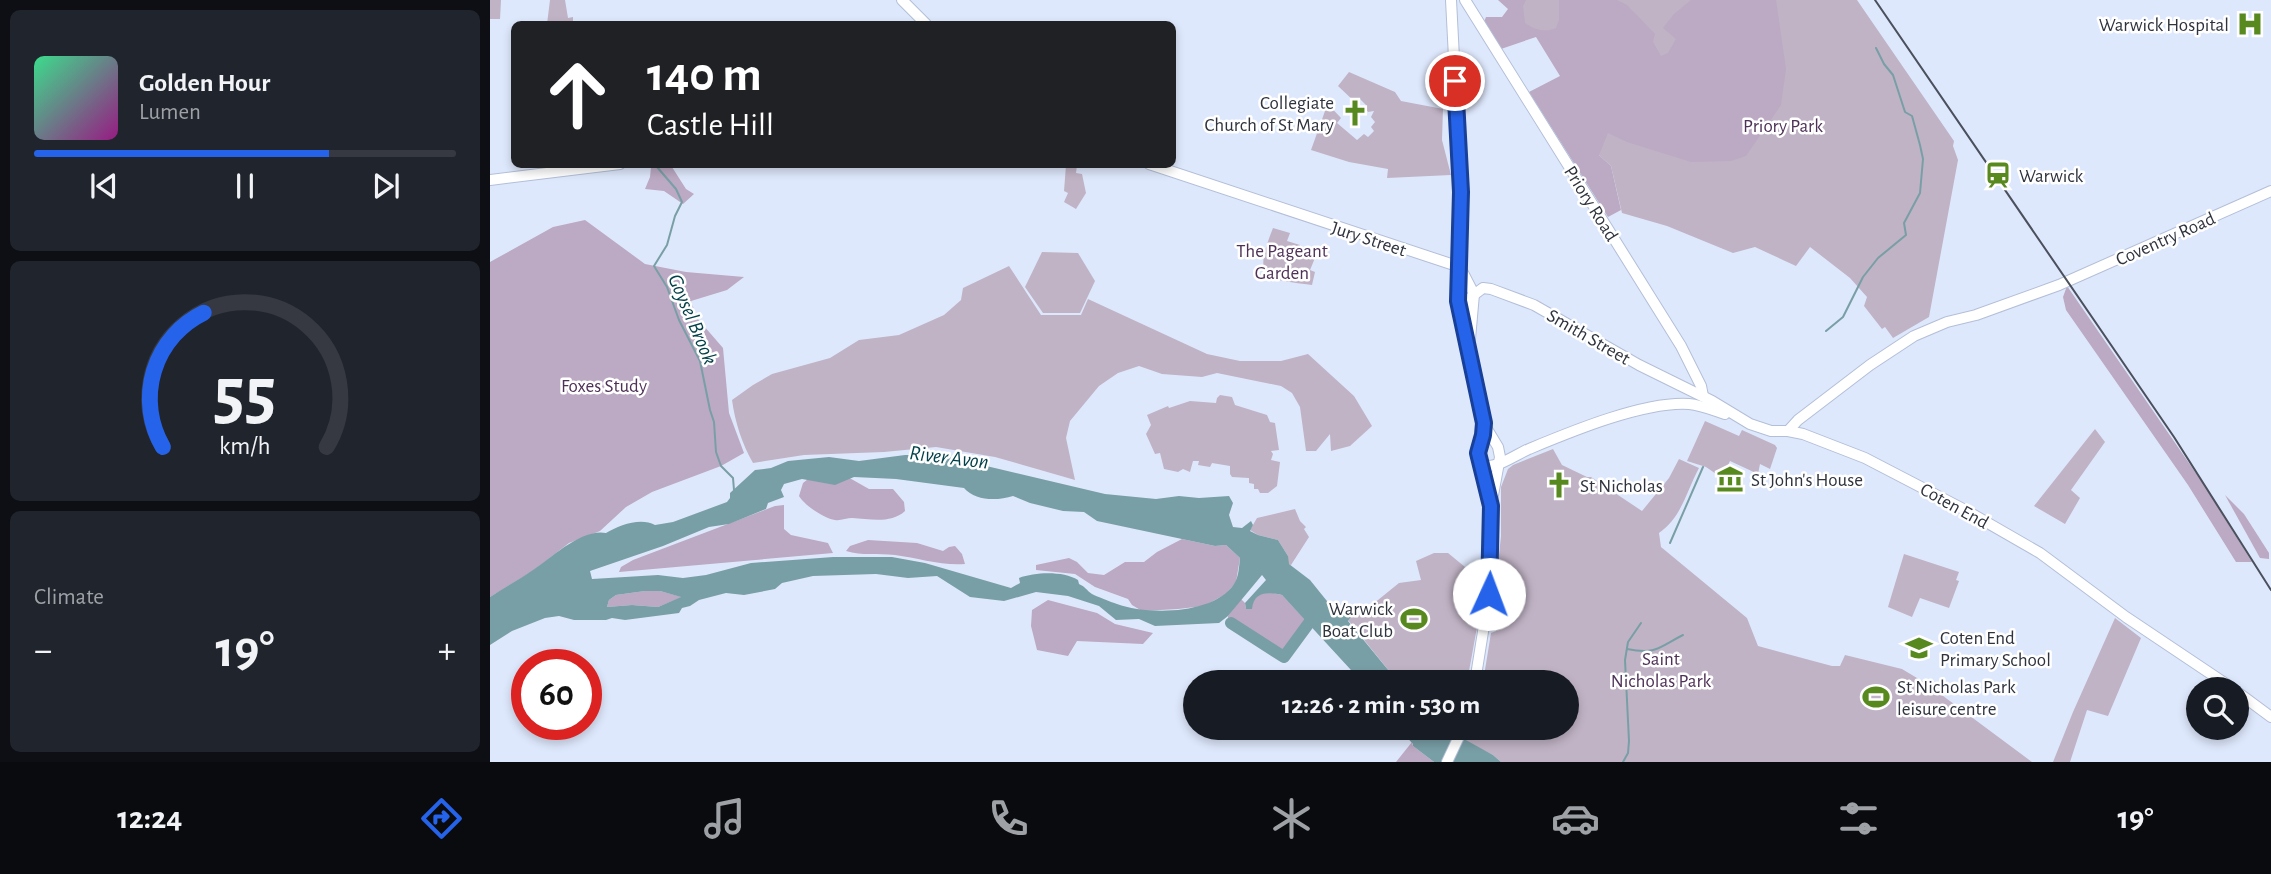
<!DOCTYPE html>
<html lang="en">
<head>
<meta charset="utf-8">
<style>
  :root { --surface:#171b24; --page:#20242c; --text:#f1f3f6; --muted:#9ea1a6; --line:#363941; --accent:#2563eb }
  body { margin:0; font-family:"Alegreya Sans",sans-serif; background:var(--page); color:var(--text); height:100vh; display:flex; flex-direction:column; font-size:26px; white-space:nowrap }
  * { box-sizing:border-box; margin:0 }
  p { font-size:23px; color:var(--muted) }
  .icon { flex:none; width:38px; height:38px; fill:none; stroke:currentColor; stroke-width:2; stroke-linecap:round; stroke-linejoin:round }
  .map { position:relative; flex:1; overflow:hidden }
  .side { display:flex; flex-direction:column; gap:10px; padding:10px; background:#0d0f14; width:490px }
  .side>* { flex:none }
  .hud { position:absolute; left:21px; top:21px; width:665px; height:147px; border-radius:10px; box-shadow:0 4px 10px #0003; background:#202124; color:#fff; overflow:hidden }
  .tools { position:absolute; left:1696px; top:677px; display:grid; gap:14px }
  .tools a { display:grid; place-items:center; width:63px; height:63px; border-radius:50%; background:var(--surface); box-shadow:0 4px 10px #0003; font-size:35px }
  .speed { position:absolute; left:21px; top:649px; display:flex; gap:14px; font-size:35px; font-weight:700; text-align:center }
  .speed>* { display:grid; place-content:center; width:91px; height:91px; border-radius:50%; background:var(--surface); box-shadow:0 4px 10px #0003; line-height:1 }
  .speed .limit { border:10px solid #d22; background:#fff; color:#111 }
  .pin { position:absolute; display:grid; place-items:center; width:60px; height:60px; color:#fff; margin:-30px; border:4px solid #fff; border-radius:50%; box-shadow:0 2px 7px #0007 }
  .me { position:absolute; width:77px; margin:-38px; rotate:2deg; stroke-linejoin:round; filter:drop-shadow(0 0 5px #0008) }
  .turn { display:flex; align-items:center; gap:24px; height:147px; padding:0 21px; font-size:32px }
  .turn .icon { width:91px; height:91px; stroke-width:2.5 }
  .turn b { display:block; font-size:49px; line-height:60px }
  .big { font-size:52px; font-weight:700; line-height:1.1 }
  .side .tile { flex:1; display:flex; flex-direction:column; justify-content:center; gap:10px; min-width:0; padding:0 24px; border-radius:10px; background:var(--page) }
  .side .dial { align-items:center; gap:0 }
  .dial svg { height:182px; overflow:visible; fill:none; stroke:var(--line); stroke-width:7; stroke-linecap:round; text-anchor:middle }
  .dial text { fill:var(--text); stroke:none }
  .song { display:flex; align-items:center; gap:21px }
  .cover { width:84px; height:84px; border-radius:10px; background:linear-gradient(135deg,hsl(150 70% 55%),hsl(310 70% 35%)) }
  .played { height:7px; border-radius:4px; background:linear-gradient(90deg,var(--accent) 70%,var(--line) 70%) }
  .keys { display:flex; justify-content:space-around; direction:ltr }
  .heat { display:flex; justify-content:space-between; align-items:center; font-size:38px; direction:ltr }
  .trip { position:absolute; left:693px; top:670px; width:396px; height:70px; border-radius:35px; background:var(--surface); box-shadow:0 4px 10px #0003; font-weight:700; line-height:70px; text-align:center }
  .tab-bar { display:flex; height:112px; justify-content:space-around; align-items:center; background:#090b0e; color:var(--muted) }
  .tab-bar .icon { width:49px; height:49px }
  .tab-bar .selected { color:var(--accent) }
  .tab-bar b { font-size:32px; color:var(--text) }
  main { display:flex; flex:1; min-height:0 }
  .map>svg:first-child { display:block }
  .green { fill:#c0b3c5 }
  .forest { fill:#bca9c3 }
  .water { fill:#799fa6; fill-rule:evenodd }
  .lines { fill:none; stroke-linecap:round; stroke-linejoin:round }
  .stream { stroke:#799fa6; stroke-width:2 }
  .river { stroke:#799fa6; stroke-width:12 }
  .primary-casing { stroke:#b3bfd8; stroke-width:12 }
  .primary { stroke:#fff; stroke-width:10 }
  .rail { stroke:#4a505c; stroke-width:2 }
  .route-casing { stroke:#184099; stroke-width:18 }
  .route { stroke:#2563eb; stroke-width:12 }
  .labels { text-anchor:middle; stroke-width:5; stroke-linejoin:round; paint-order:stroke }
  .poi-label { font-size:19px; fill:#2e333d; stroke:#fff; text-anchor:start }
  .park-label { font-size:19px; fill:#4e3157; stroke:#fff }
  .street-label { font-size:19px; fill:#2e333d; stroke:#fff }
  .water-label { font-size:21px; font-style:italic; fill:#024049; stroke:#fff }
</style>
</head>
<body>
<main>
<section class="side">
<div class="tile">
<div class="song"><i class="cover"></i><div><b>Golden Hour</b><p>Lumen</p></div></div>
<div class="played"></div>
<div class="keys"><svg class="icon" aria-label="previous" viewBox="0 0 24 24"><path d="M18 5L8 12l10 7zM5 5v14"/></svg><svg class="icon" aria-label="pause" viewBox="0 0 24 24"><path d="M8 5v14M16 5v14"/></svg><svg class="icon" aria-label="next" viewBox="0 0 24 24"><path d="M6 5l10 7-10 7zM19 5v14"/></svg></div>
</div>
<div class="tile dial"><svg viewBox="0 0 100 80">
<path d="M14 69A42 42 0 1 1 86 69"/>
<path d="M14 69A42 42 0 0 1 32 10" stroke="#2563eb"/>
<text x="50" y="56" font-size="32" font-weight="700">55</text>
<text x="50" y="72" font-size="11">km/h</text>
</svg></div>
<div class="tile"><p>Climate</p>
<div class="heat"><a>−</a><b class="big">19°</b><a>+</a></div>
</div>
</section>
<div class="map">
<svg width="1781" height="762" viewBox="0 0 1781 762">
  <rect width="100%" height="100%" fill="#dee8fc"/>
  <!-- green -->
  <g class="green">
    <polygon points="0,0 11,0 10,19 0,19"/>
    <polygon points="60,0 75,0 78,18 83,17 83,24 57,24"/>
    <polygon points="1027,0 1367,0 1464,141 1463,146 1468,160 1439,317 1403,338 1395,327 1392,329 1374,306 1377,297 1360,278 1320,247 1306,266 1265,247 1243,253 1177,226 1132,213 1121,166 1109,155 1074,78 1048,35 1017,12"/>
    <polygon points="859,72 905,92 911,101 953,109 952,140 961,175 897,178 898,169 859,162 821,150 835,111 834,100 851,118 847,123 867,140 874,134 878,137 884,131 881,127 885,122 881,117 884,111 878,112 874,107 876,105 870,99 866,103 848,86"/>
    <polygon points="576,165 587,165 586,173 592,174 596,193 586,209 574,202 578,193 574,191"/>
    <path d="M 783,228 L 800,233 L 797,241 L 810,245 L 809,251 L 825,258 L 820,270 L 825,272 L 822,285 C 773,279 763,279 783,228 Z"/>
    <polygon points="552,252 588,253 605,281 590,313 553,313 535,287"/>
    <path d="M 519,266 L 551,315 L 591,315 L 598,299 L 717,354 L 750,361 L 791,361 L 818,354 L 864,396 L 882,426 L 860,446 L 841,451 L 840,434 L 826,451 L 816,451 L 810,407 L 802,393 L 791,386 L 727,373 L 712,377 L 672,374 L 649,366 L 628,373 L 609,386 L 580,421 L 576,438 L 585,480 L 505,457 L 446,447 L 394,452 L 314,455 L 263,463 C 252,444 245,422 242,400 L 263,385 L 282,374 L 340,358 L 369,340 L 409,335 L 454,315 L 471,300 L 473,288 Z"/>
    <polygon points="730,395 742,397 745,405 777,415 780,422 785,423 789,450 781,451 783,454 781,460 790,462 787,486 778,493 770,493 768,489 764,489 764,484 759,483 759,478 742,477 740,474 740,466 722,463 720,467 708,465 709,461 703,461 700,472 693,469 688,472 674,469 670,453 665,454 656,434 661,425 657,415 678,406 679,408 700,401 726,403 727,398"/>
    <polygon points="1215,421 1249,436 1252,430 1285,445 1287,448 1280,469 1270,464 1268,474 1240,461 1232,478 1216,467 1197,461"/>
    <polygon points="1605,429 1615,442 1581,490 1590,498 1575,524 1544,506"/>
    <path d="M 1063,449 L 1072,465 L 1097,477 L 1101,477 L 1152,511 L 1179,478 L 1189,459 L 1209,468 C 1196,492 1192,517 1169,533 L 1171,547 L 1257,618 L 1268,646 L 1342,666 L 1350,666 L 1355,655 L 1412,669 L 1437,684 L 1542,762 L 1011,762 L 1003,755 L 975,741 L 979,728 L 1076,728 L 1076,682 L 993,682 L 1001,633 L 1006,631 L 1008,616 L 1003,611 L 1011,536 L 1011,487 L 1018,469 L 1023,465 Z"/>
    <polygon points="805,509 810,521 816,527 814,529 819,537 801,565 798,564 798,556 788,540 768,535 760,530 767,518"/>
    <polygon points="944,553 958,553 992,581 988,622 977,682 908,682 858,620 862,615 867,617 909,583 931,580 926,561"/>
    <polygon points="1414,554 1469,572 1466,580 1469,581 1459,608 1430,598 1422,617 1398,607"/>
    <polygon points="1625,618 1651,638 1618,716 1597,710 1580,762 1563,762 1583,712"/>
  </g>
  <!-- forest -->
  <g class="forest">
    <path d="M 1008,0 L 1036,0 L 1033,6 L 1035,23 C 1045,30 1055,33 1066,28 L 1069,20 L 1069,0 L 1127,0 L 1137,5 L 1165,34 L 1163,42 L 1171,56 L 1178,53 L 1186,39 L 1173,28 L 1184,14 L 1201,0 L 1286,0 L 1296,69 L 1291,105 L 1256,156 L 1241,161 L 1201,162 L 1137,142 L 1118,133 L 1109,155 L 1121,166 L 1131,210 L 1118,217 L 1039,92 L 1070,76 L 1046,37 L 1011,49 L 994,22 L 996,17 L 1012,17 L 1018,9 Z"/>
    <polygon points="161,167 182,167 196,189 204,194 193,204 174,191 155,189 160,177"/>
    <polygon points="95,220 155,264 196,272 254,277 237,290 201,301 207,318 233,348 239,413 254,453 231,466 162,492 136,507 110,531 79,543 44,570 0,597 0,262 63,227"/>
    <polygon points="1577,286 1712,482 1762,562 1746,562 1698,485 1576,310 1573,297"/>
    <path d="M 322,476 L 356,476 L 379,489 L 403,489 L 414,502 L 415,511 C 401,524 380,519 362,518 C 357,518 350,521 345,520 C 335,519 314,505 309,496 L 313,483 Z"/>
    <polygon points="1735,495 1754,514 1779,553 1779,559 1770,558"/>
    <polygon points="294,505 294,529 301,535 338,543 343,553 129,572 131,567 143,560 285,506"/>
    <polygon points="692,539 725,546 736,545 750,558 746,582 736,594 714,606 688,609 652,611 642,605 638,599 605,587 585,574 546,570 546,565 579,558 587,562 598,573 614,575 635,562 654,562 667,552"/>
    <path d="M 378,540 L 427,543 L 453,551 L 459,547 L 465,546 L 472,554 L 475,564 C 452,566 428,558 405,555 C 388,553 372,556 356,551 L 360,546 Z"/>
    <polygon points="155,591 170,591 192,597 168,607 142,605 117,607 119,600 126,595"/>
    <polygon points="779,592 792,595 821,626 797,662 738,624 738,616 751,599 755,603 756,609 768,595"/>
    <polygon points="558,600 607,613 625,624 663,633 653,644 587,641 578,656 547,650 541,626 542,610"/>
    <polygon points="922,742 923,746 944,762 906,762"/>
  </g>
  <!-- water -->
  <g class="water">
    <path d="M 415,455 L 450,455 L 615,494 L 666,499 L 689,496 L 709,498 L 739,496 L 743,503 L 739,515 L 743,527 L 752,528 L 761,521 L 763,525 L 760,531 L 768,535 L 788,540 L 798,556 L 799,564 L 820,580 L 845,611 L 851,613 L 859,607 L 859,612 L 862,615 L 858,621 L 908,682 L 872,682 L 792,595 C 778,592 764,591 762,609 L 756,609 L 755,603 L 776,580 L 772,575 L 738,616 L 729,623 L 665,626 L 649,619 L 626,620 L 609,606 L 578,596 L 546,592 L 514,601 L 480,597 L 447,576 L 418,578 L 386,574 L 323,576 L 292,583 L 285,589 L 254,595 L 236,593 L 209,600 L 200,606 L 192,608 L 189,613 L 135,620 L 122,618 L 116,620 L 84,620 L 69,616 L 55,618 L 22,631 L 0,645 L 0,597 C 15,587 28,580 43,570 C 61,558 92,528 116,533 C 129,525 151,517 165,525 L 183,522 L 237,502 L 240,498 L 240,493 L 265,470 L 281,468 L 298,461 L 339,457 L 369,461 ZM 364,477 L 406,479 L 474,488 C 485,501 507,501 523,496 L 540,503 L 573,511 L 594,512 L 607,521 L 725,546 L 736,545 L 750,558 C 749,566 749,577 744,584 C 724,615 657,615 627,604 C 621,602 606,596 602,594 C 596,590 596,587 589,584 L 588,580 C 573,571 546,572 529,578 L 530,583 L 521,588 L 435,563 L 402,557 L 343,557 L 261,563 L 216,575 L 193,578 L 168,575 L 102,579 L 100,571 L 173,546 L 219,527 L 239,524 L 276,509 L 278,503 L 294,497 L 291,490 L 294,484 L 312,479 L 345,485 ZM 155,591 L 170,591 L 191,597 L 168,607 L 142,605 L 117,607 L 119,600 L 126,595 Z"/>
    <polygon points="908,728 954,728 1003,755 1011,762 944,762 923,746 923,744"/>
  </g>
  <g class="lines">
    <!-- stream -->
    <g class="stream">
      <polyline points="167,167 186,189 192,202 185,216 177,245 164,266 177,287 189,320 210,361 220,410 224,422 226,452 231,466 243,478 244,490"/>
      <polyline points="1336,331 1353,317 1373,277 1388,258 1416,235 1414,223 1430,193 1433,159 1430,145 1422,116 1415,112 1403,75 1394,64 1386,48"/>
      <polyline points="1180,543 1213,467"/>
      <path d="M 1137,649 C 1167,655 1169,647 1193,635"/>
      <polyline points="1133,762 1138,753 1139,741 1135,660 1138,642 1151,623"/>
    </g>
    <!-- river -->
    <polyline class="river" points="741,623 794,657 827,612"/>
    <!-- primary casing -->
    <g class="primary-casing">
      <g id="primary">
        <polyline points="412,0 436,24"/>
        <polyline points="961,0 971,193 968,301 994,423 988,453 1001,506"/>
        <polyline points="975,0 1191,346 1211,386 1213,396"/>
        <polyline points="659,164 970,267"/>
        <polyline points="0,180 130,164"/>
        <polyline points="970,267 984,294 980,339"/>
        <polyline points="973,327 981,297 993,288 1001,289 1044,305 1149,365 1222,401 1260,424 1281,431 1298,431 1313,434 1375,458 1477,511 1550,553 1636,617 1745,690"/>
        <polyline points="1298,431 1308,420 1380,365 1424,336 1457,322 1486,315 1569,285 1781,191"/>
        <path d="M 989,460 L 994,466 C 1008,468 1025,455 1039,449 C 1080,432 1154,401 1199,404 C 1211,405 1223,410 1235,414"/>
        <polyline points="985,682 999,594 1001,506 1010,457 1008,447 994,424"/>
        <polyline points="1746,691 1781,717"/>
        <polyline points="957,762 973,728"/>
      </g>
    </g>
    <!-- primary -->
    <use href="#primary" class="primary"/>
    <!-- rail -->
    <polyline class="rail" points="1385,0 1684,437 1781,590"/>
  </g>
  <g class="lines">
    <!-- route casing -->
    <g class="route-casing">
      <polyline id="route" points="965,81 971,192 968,301 994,423 993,435 988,453 1001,506 999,594"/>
    </g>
    <!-- route -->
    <use href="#route" class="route"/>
  </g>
  <!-- icons -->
  <defs>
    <g id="hospital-bare" transform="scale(2.1)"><path d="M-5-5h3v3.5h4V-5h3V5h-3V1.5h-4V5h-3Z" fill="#58891e" stroke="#fff" stroke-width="2.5" paint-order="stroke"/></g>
    <g id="church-bare" transform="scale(2.1)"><path d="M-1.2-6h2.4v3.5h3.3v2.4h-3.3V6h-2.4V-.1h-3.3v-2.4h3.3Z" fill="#58891e" stroke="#fff" stroke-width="2.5" paint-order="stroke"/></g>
    <g id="station-bare" transform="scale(2.1)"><path d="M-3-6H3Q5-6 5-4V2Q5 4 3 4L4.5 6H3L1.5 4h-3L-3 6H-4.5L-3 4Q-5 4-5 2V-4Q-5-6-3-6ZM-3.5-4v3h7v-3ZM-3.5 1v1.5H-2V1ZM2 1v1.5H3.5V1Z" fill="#58891e" stroke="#fff" stroke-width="2.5" paint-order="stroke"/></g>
    <g id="museum-bare" transform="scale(2.1)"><path d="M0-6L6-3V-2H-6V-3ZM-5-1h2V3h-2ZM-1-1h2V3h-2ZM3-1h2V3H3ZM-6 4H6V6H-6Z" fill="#58891e" stroke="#fff" stroke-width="2.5" paint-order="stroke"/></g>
    <g id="stadium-bare" transform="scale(2.1)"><path d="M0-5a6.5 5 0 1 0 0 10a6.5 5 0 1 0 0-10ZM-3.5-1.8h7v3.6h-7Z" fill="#58891e" stroke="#fff" stroke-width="2.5" paint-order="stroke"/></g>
    <g id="school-bare" transform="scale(2.1)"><path d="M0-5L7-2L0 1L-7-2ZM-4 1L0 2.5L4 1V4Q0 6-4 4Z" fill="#58891e" stroke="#fff" stroke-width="2.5" paint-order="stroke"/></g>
  </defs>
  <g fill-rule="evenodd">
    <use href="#hospital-bare" x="1760" y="24"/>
    <use href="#church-bare" x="865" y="113"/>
    <use href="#station-bare" x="1508" y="175"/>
    <use href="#museum-bare" x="1240" y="479"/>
    <use href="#church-bare" x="1069" y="485"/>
    <use href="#stadium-bare" x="924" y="619"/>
    <use href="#school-bare" x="1429" y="648"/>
    <use href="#stadium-bare" x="1386" y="697"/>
  </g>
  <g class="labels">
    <!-- poi labels -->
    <g class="poi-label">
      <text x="1739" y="31" text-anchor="end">Warwick Hospital</text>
      <text x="844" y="109" text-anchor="end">Collegiate<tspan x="844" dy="22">Church of St Mary</tspan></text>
      <text x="1529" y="182">Warwick</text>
      <text x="1261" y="486">St John's House</text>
      <text x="1090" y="492">St Nicholas</text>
      <text x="903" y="615" text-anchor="end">Warwick<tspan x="903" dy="22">Boat Club</tspan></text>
      <text x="1450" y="644">Coten End<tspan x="1450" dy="22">Primary School</tspan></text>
      <text x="1407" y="693">St Nicholas Park<tspan x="1407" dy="22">leisure centre</tspan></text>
    </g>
    <!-- park labels -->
    <g class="park-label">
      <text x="1293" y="132">Priory Park</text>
      <text x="792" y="257">The Pageant<tspan x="792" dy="22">Garden</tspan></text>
      <text x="114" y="392">Foxes Study</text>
      <text x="1171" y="665">Saint<tspan x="1171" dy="22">Nicholas Park</tspan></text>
    </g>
    <!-- street labels -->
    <g class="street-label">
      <text transform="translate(1102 203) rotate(58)" y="7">Priory Road</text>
      <text transform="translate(879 238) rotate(18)" y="7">Jury Street</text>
      <text transform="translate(1675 238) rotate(-24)" y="7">Coventry Road</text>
      <text transform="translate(1099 336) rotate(30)" y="7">Smith Street</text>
      <text transform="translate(1465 505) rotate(29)" y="7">Coten End</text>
    </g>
    <!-- water labels -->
    <g class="water-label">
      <text transform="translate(203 319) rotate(67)" y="7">Goysel Brook</text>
      <text transform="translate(459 457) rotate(7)" y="7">River Avon</text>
    </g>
  </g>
</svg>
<div class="tools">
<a><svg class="icon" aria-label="search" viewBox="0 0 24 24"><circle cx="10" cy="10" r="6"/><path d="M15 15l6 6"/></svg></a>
</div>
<div class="speed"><div class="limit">60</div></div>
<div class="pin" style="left:965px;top:81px;background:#d93025"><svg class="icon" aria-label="arrive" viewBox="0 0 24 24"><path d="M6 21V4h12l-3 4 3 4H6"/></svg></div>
<svg class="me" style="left:999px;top:594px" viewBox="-20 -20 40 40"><circle r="19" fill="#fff"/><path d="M0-13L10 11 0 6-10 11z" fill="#2563eb"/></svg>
<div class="trip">12:26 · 2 min · 530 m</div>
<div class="hud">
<div class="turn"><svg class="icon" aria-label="ahead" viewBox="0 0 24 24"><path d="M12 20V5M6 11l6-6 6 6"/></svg><div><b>140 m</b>Castle Hill</div></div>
</div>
</div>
</main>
<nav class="tab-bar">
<b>12:24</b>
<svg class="icon selected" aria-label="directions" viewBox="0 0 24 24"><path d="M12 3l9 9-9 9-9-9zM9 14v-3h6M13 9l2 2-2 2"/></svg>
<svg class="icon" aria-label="music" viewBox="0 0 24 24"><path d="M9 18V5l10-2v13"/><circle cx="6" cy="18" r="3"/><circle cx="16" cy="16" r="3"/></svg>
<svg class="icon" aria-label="phone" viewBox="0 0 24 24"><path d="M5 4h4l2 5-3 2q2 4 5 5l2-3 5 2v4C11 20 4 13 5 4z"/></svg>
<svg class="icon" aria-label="climate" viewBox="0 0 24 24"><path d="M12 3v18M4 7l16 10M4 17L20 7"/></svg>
<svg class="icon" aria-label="car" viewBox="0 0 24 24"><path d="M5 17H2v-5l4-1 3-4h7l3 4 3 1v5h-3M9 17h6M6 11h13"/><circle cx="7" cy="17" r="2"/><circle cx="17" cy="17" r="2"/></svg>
<svg class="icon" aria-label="filters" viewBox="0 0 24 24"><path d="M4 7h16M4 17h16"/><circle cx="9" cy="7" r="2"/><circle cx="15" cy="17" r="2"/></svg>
<b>19°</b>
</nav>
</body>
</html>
